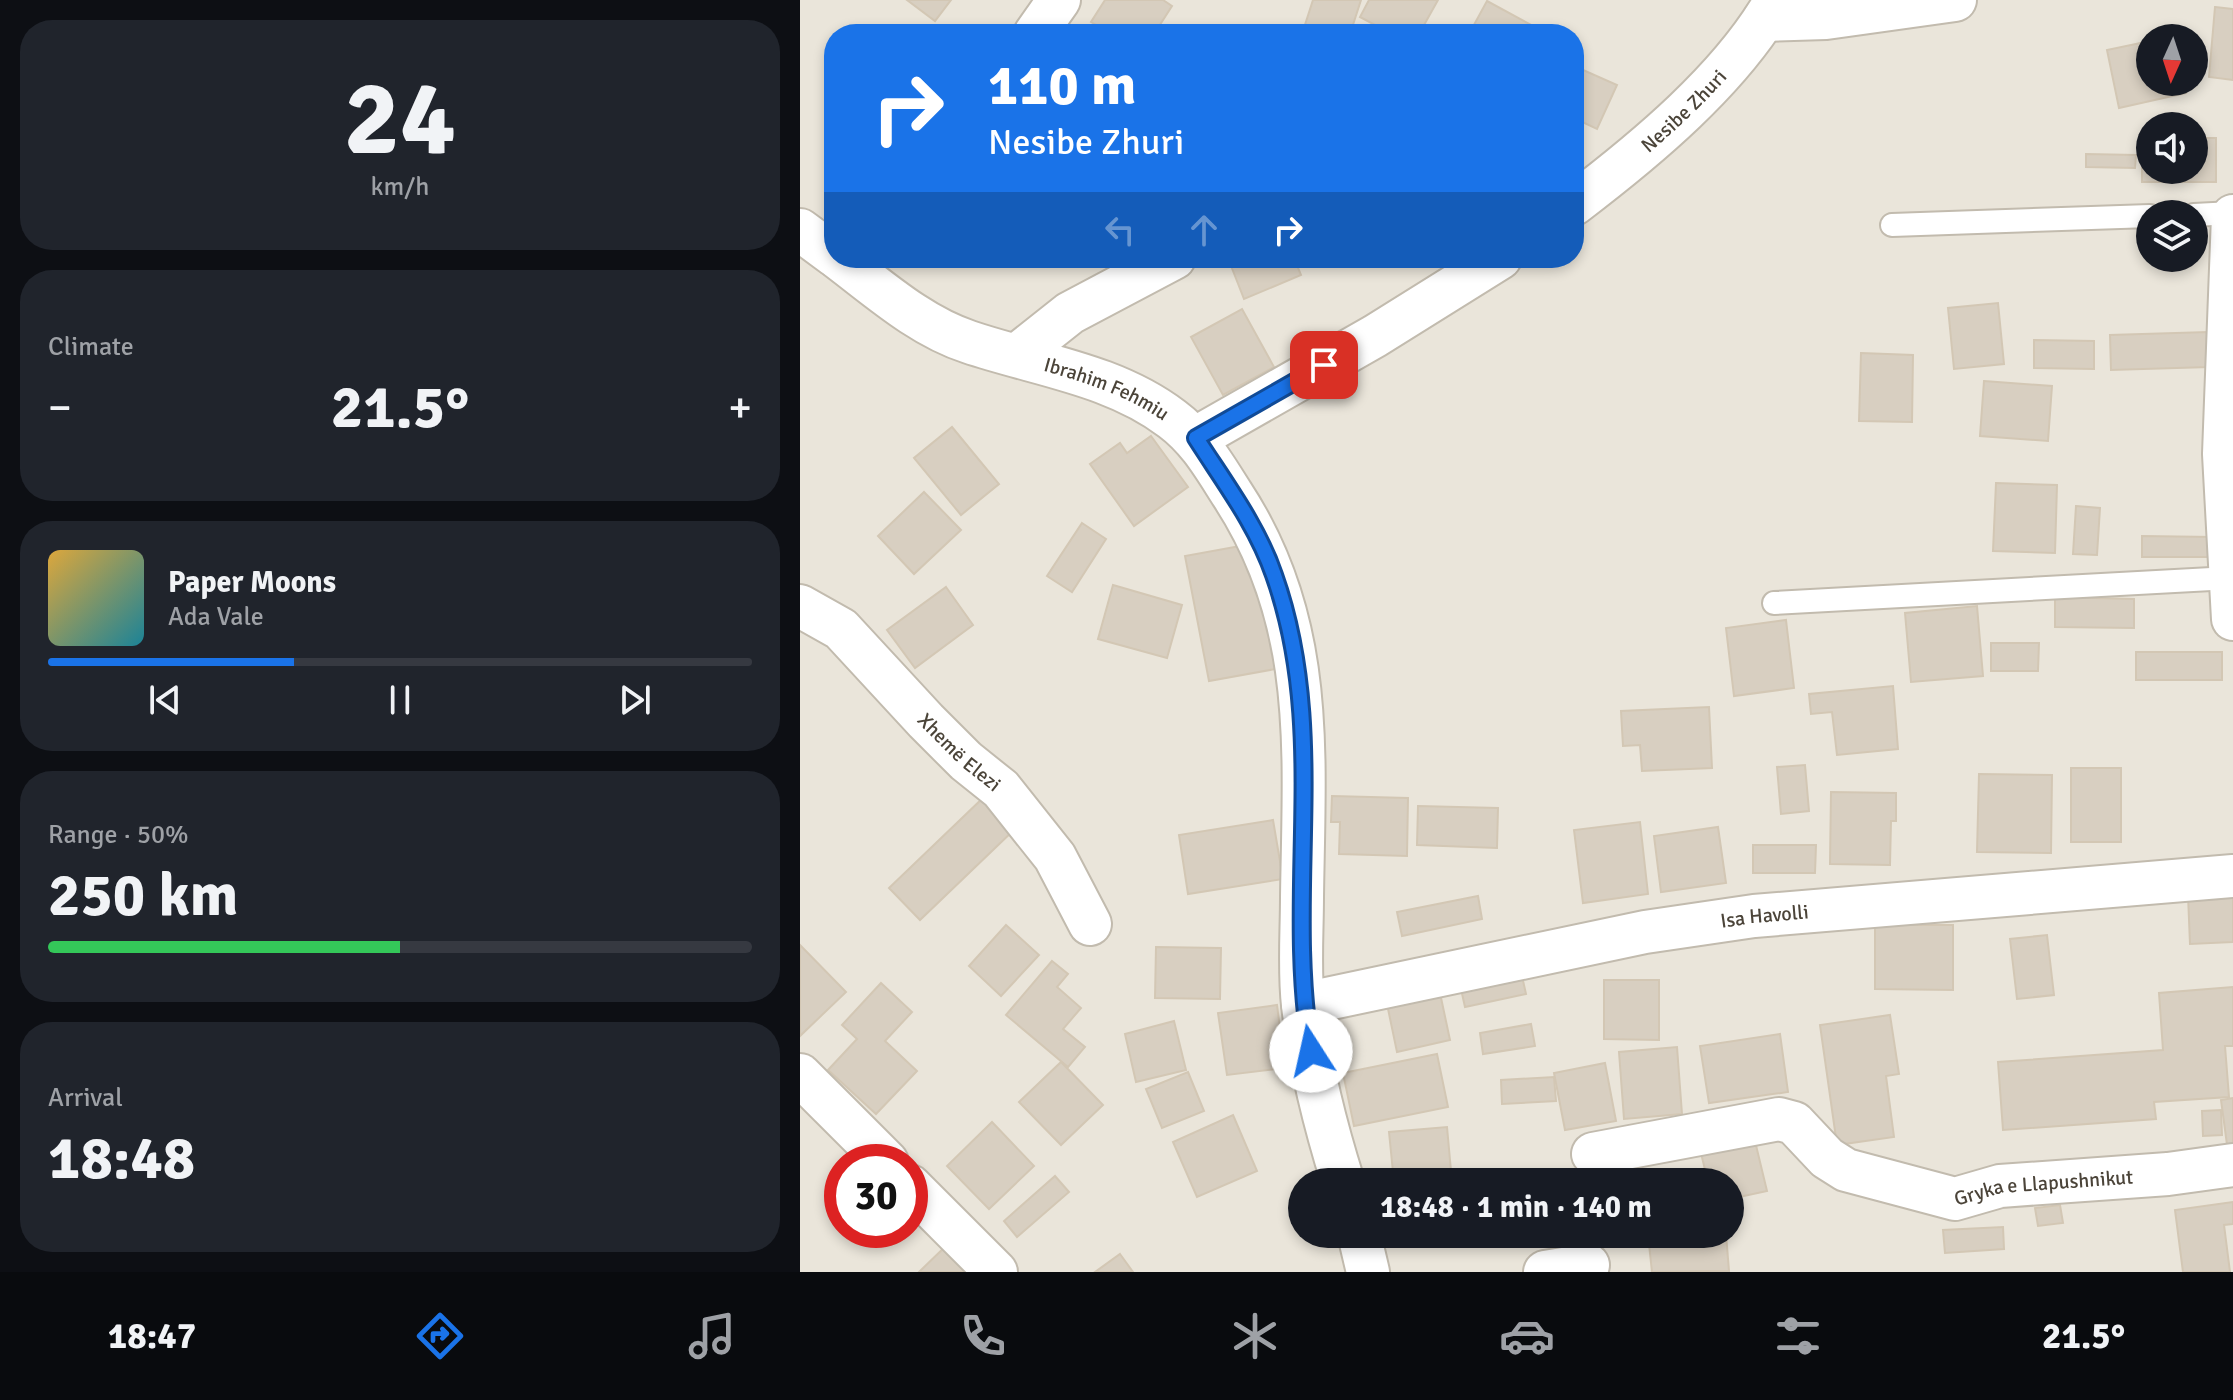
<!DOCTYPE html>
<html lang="en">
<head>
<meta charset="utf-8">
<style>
  :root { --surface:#171b24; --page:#20242c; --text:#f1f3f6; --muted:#9ea1a6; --line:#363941; --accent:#1a73e8 }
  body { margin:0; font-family:Signika,sans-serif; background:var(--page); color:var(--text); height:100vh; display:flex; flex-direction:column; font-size:30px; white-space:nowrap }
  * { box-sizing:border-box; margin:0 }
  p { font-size:26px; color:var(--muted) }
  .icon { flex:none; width:44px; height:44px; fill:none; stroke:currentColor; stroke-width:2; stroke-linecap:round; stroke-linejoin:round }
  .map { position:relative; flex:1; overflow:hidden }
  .drawer { display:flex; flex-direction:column; gap:20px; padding:20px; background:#0d0f14; width:800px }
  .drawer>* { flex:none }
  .banner { position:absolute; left:24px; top:24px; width:760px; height:244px; border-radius:32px; box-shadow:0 4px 12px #0003; background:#1a73e8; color:#fff; overflow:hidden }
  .needle { width:52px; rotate:183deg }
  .buttons { position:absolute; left:1336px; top:24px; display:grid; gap:16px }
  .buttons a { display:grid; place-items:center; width:72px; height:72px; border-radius:50%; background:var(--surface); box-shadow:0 4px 12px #0003; font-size:40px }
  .speed { position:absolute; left:24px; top:1144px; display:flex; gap:16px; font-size:40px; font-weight:700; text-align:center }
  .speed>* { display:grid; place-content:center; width:104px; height:104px; border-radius:50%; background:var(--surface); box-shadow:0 4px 12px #0003; line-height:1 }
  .speed .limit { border:12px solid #d22; background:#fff; color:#111 }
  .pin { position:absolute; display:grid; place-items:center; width:68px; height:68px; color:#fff; margin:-34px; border-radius:16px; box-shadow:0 4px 12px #0006 }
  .me { position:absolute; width:88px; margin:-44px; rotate:350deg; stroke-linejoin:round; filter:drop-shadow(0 0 6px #0008) }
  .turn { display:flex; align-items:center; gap:28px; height:168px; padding:0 32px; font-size:36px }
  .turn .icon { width:104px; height:104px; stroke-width:2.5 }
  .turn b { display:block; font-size:56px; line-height:68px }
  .lanes { display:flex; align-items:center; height:76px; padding:0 32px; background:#0003; justify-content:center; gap:40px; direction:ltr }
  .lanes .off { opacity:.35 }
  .big { font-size:60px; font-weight:700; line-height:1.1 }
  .drawer .tile { flex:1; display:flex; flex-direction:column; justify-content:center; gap:12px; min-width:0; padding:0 28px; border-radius:32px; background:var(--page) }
  .drawer .dial { align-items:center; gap:0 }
  .dial b { font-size:104px; line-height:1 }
  .song { display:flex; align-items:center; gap:24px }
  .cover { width:96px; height:96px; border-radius:12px; background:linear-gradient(135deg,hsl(40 70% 55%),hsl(190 70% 35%)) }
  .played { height:8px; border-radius:4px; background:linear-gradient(90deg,var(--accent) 35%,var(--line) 35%) }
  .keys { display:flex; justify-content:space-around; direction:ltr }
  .heat { display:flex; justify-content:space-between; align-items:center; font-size:44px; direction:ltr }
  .charge { height:12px; border-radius:6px; background:linear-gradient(90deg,#34c759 50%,var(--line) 0) }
  .trip { position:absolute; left:488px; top:1168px; width:456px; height:80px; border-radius:40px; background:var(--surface); box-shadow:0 4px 12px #0003; font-weight:700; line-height:80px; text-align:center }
  .tabs { display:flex; height:128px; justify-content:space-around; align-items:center; background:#090b0e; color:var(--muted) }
  .tabs .icon { width:56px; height:56px }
  .tabs .selected { color:var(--accent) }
  .tabs b { font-size:36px; color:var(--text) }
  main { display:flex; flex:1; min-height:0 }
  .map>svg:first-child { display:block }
  .residential { fill:#eae5da; fill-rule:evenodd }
  .building { fill:#d8cfc1; stroke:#d3c7b4; stroke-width:2 }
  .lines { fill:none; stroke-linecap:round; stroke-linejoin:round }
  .service-casing { stroke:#c2bbae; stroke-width:26 }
  .minor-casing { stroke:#c2bbae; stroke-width:46 }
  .service { stroke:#fff; stroke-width:22 }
  .minor { stroke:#fff; stroke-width:42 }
  .route-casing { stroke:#114b97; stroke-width:20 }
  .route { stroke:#1a73e8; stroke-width:14 }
  .labels { text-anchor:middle; stroke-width:6; stroke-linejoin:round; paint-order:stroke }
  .street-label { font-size:20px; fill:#4b4439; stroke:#fff }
</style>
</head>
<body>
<main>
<section class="drawer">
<div class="tile dial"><b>24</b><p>km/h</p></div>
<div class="tile"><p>Climate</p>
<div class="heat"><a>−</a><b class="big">21.5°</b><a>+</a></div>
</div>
<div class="tile">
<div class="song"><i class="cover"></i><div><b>Paper Moons</b><p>Ada Vale</p></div></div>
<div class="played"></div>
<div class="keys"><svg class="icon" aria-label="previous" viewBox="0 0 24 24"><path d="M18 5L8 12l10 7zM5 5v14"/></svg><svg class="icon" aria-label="pause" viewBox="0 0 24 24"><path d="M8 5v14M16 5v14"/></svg><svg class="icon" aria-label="next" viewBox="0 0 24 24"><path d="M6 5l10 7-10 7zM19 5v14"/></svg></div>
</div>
<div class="tile"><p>Range · 50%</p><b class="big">250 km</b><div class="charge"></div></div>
<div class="tile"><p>Arrival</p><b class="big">18:48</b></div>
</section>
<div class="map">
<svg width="1433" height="1272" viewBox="0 0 1433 1272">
  <rect width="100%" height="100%" fill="#f6f3ec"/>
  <!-- residential -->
  <path class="residential" d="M 0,0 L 1433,0 L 1433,1272 L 0,1272 ZM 34,34 L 774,34 L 774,258 L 34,258 ZM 1350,38 L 1394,38 L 1394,82 L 1350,82 ZM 1350,126 L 1394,126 L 1394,170 L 1350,170 ZM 1350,214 L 1394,214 L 1394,258 L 1350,258 ZM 42,1162 L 110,1162 L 110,1230 L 42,1230 ZM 502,1182 L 930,1182 L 930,1234 L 502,1234 Z"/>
  <!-- building -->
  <g class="building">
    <polygon points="107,0 151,0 135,21"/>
    <polygon points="305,0 363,0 372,6 354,34 312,34 291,22"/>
    <polygon points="513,0 561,0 550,34 502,34"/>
    <polygon points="569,0 638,0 619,34 592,34 560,17"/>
    <polygon points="687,1 748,34 669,34"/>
    <polygon points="1415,7 1433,9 1433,80 1409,77"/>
    <polygon points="1350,41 1350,82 1384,82 1386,93 1319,108 1307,50"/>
    <polygon points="774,66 817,85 797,129 774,118"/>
    <polygon points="1342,138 1350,138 1350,170 1394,170 1394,138 1416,138 1416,182 1342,182"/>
    <polygon points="1286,154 1336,155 1335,168 1286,167"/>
    <polygon points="34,200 34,222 25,217"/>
    <polygon points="428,258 494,258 501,275 444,299"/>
    <polygon points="1198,303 1204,364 1154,369 1148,308"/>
    <polygon points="442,309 474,367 423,395 391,337"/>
    <polygon points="1408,332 1409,367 1311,370 1310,335"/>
    <polygon points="1234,340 1294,341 1294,369 1234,368"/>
    <polygon points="1061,353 1113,355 1112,422 1059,421"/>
    <polygon points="1184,381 1252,386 1248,441 1180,436"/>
    <polygon points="152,427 199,484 161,515 114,458"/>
    <polygon points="351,436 388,487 334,526 290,464 320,443 327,453"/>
    <polygon points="1196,483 1257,485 1255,553 1193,551"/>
    <polygon points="124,492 161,530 114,574 78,536"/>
    <polygon points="1276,506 1300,508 1297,555 1273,554"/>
    <polygon points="282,523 306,539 272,592 247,576"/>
    <polygon points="1342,536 1413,537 1413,557 1342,557"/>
    <polygon points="457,543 481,668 409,681 385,556"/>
    <polygon points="313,585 382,605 367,658 298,639"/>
    <polygon points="146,587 173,625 115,668 87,630"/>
    <polygon points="1255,597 1334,599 1334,628 1255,627"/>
    <polygon points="1177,606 1183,676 1111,682 1105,613"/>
    <polygon points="986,620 994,688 934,696 926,628"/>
    <polygon points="1191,643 1239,643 1238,671 1191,671"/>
    <rect x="1336" y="652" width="86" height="28"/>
    <polygon points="1093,686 1098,749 1037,755 1032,712 1011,714 1009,694"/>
    <polygon points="909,707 912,768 842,771 840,745 823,746 821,711"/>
    <polygon points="1005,765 1009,811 981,814 977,767"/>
    <rect x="1271" y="768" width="50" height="74"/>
    <polygon points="1179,774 1252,775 1251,853 1177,852"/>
    <polygon points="1031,792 1096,793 1096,821 1091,821 1090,865 1030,864"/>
    <polygon points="185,796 216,828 120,920 89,888"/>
    <polygon points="532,796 608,798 607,856 539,854 540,822 531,822"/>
    <polygon points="618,806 698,808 697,848 617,845"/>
    <polygon points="473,820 483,879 388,894 379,835"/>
    <polygon points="840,822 848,894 783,903 774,830"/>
    <polygon points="918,827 926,883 861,892 854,836"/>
    <polygon points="953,845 1016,845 1015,873 953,873"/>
    <polygon points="1433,894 1433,942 1390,944 1388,895"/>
    <polygon points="678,896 682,919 602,936 597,912"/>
    <polygon points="206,925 239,955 201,996 169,966"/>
    <polygon points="1075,925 1153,925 1153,990 1075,989"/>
    <polygon points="1247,935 1254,995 1217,999 1210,939"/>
    <polygon points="0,945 46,992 0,1036"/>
    <polygon points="356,947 421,948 420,999 355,998"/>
    <polygon points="252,961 268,974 257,987 281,1008 263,1029 285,1047 268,1067 206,1015"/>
    <polygon points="720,967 726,994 665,1007 659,980"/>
    <polygon points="804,980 859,980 859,1040 804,1039"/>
    <polygon points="81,983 112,1012 85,1041 117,1071 76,1114 28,1070 57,1039 42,1025"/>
    <polygon points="1433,987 1433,1046 1425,1046 1429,1097 1354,1102 1356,1119 1203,1130 1198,1062 1363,1050 1359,993"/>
    <polygon points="640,993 650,1040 597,1052 587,1004"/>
    <polygon points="477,1005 485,1068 427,1075 418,1013"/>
    <polygon points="1090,1015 1099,1074 1086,1076 1094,1137 1037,1145 1020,1025"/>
    <polygon points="374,1021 386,1070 336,1082 325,1034"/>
    <polygon points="731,1024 735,1046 683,1054 680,1033"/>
    <polygon points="980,1034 988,1092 909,1103 900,1046"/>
    <polygon points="877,1047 882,1114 824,1119 819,1052"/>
    <polygon points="637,1054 648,1107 554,1126 543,1073"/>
    <polygon points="261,1062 303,1105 261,1145 219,1102"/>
    <polygon points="805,1063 816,1121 765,1130 754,1073"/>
    <polygon points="388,1072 404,1111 362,1128 346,1089"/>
    <polygon points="754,1077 756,1101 702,1104 701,1080"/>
    <polygon points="1433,1098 1433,1151 1428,1152 1421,1100"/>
    <polygon points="1421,1110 1422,1135 1403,1136 1402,1111"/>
    <polygon points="433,1115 457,1171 397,1197 373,1142"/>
    <polygon points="192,1122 234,1166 189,1209 147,1166"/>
    <polygon points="647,1127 652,1182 594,1182 589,1132"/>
    <polygon points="954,1137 967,1191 930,1199 930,1182 908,1182 900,1149"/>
    <polygon points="803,1167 808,1182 753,1182"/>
    <polygon points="255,1176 269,1192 217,1237 204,1221"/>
    <polygon points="1433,1202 1433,1224 1424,1225 1430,1272 1383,1272 1375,1210"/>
    <polygon points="1260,1205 1263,1223 1238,1226 1235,1208"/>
    <polygon points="1203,1227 1204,1249 1145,1253 1143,1230"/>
    <polygon points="750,1234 814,1234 755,1252"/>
    <polygon points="870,1234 926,1234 929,1271 852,1272 849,1244 871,1242"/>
    <polygon points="149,1243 177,1272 119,1272"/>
    <polygon points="320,1254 333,1272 295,1272"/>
  </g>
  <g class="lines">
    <!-- service casing -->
    <g class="service-casing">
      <g id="service">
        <polyline points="1394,215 1433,213"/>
        <polyline points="1092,225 1350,216"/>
        <polyline points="974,603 1430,578"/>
      </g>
    </g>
    <!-- minor casing -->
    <g class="minor-casing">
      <g id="minor">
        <polyline points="964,20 1026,18 1155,0"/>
        <polyline points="235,34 259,0"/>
        <path id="s1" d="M 774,204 C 845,150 931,79 976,0"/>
        <polyline points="1433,216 1424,454 1433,619"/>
        <polyline points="0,230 34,255"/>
        <path id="s2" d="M 38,258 C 79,289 120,326 169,342 C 237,365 313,374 372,419 C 399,439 414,466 432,494 C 516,622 504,751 502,897 C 502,932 499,970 503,1005 C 510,1065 525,1125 543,1182"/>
        <polyline points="217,355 270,313 374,258"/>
        <polyline points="396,438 575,336 700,258"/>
        <path id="s3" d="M 0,606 L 41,629 L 126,721 L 166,761 L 201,789 L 255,857 L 290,924"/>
        <path id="s4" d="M 503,1004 L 845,932 L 954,916 L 1433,876"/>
        <polyline points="0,1075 87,1162"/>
        <path id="s5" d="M 793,1154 L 979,1119 L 994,1123 L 1027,1158 L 1046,1170 L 1155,1199 L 1200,1186 L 1368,1174 L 1433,1165"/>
        <polyline points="110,1186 196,1272"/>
        <polyline points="559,1234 568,1272"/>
        <polyline points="745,1272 788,1265"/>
      </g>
    </g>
    <!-- service -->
    <use href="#service" class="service"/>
    <!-- minor -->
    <use href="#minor" class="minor"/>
  </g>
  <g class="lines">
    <!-- route casing -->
    <g class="route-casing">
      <path id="route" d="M 511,1051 C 484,891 530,732 474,575 C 457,525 424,482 396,438 L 524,365"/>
    </g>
    <!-- route -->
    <use href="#route" class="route"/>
  </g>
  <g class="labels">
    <!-- street labels -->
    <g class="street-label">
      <text dy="7" stroke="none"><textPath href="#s1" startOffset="144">Nesibe Zhuri</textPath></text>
      <text dy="7" stroke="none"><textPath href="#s2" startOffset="302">Ibrahim Fehmiu</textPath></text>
      <text dy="7" stroke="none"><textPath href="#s3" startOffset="218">Xhemë Elezi</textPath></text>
      <text dy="7" stroke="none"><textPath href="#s4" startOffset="470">Isa Havolli</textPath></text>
      <text dy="7" stroke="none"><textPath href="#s5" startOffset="478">Gryka e Llapushnikut</textPath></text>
    </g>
  </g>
</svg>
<div class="buttons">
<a><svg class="needle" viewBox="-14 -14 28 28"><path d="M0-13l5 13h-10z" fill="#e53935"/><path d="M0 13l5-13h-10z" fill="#9ea1a6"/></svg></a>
<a><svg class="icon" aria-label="sound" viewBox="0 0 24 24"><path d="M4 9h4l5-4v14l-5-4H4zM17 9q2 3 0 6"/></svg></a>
<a><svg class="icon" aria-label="layers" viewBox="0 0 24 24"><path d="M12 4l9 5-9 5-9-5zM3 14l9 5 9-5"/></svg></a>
</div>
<div class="speed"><div class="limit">30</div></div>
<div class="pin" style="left:524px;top:365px;background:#d93025"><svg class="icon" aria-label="arrive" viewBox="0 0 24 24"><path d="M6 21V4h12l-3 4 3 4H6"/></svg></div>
<svg class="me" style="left:511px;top:1051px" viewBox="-20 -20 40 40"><circle r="19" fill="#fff"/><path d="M0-13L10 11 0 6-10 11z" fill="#1a73e8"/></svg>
<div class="trip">18:48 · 1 min · 140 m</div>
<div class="banner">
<div class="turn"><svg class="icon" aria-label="right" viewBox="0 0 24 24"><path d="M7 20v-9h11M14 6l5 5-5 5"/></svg><div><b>110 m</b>Nesibe Zhuri</div></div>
<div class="lanes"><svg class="icon off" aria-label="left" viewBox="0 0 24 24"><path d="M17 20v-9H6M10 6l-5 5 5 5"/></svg><svg class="icon off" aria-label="ahead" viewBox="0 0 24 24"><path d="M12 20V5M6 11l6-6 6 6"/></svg><svg class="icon" aria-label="right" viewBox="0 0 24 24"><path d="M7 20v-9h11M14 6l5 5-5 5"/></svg></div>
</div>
</div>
</main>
<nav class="tabs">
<b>18:47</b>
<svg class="icon selected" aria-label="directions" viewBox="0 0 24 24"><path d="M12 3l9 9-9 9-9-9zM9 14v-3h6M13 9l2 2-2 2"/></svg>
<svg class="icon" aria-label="music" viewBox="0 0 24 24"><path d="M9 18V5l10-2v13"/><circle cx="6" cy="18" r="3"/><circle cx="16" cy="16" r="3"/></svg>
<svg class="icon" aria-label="phone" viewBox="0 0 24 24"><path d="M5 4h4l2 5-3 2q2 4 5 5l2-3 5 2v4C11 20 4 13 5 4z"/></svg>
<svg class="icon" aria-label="climate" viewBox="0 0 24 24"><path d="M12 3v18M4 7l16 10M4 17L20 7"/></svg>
<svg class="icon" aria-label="car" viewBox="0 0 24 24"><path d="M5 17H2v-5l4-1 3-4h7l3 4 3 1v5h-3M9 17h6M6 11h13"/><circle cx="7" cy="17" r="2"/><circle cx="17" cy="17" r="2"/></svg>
<svg class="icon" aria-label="filters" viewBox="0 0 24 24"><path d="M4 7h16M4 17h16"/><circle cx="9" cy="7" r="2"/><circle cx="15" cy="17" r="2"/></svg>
<b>21.5°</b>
</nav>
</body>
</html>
